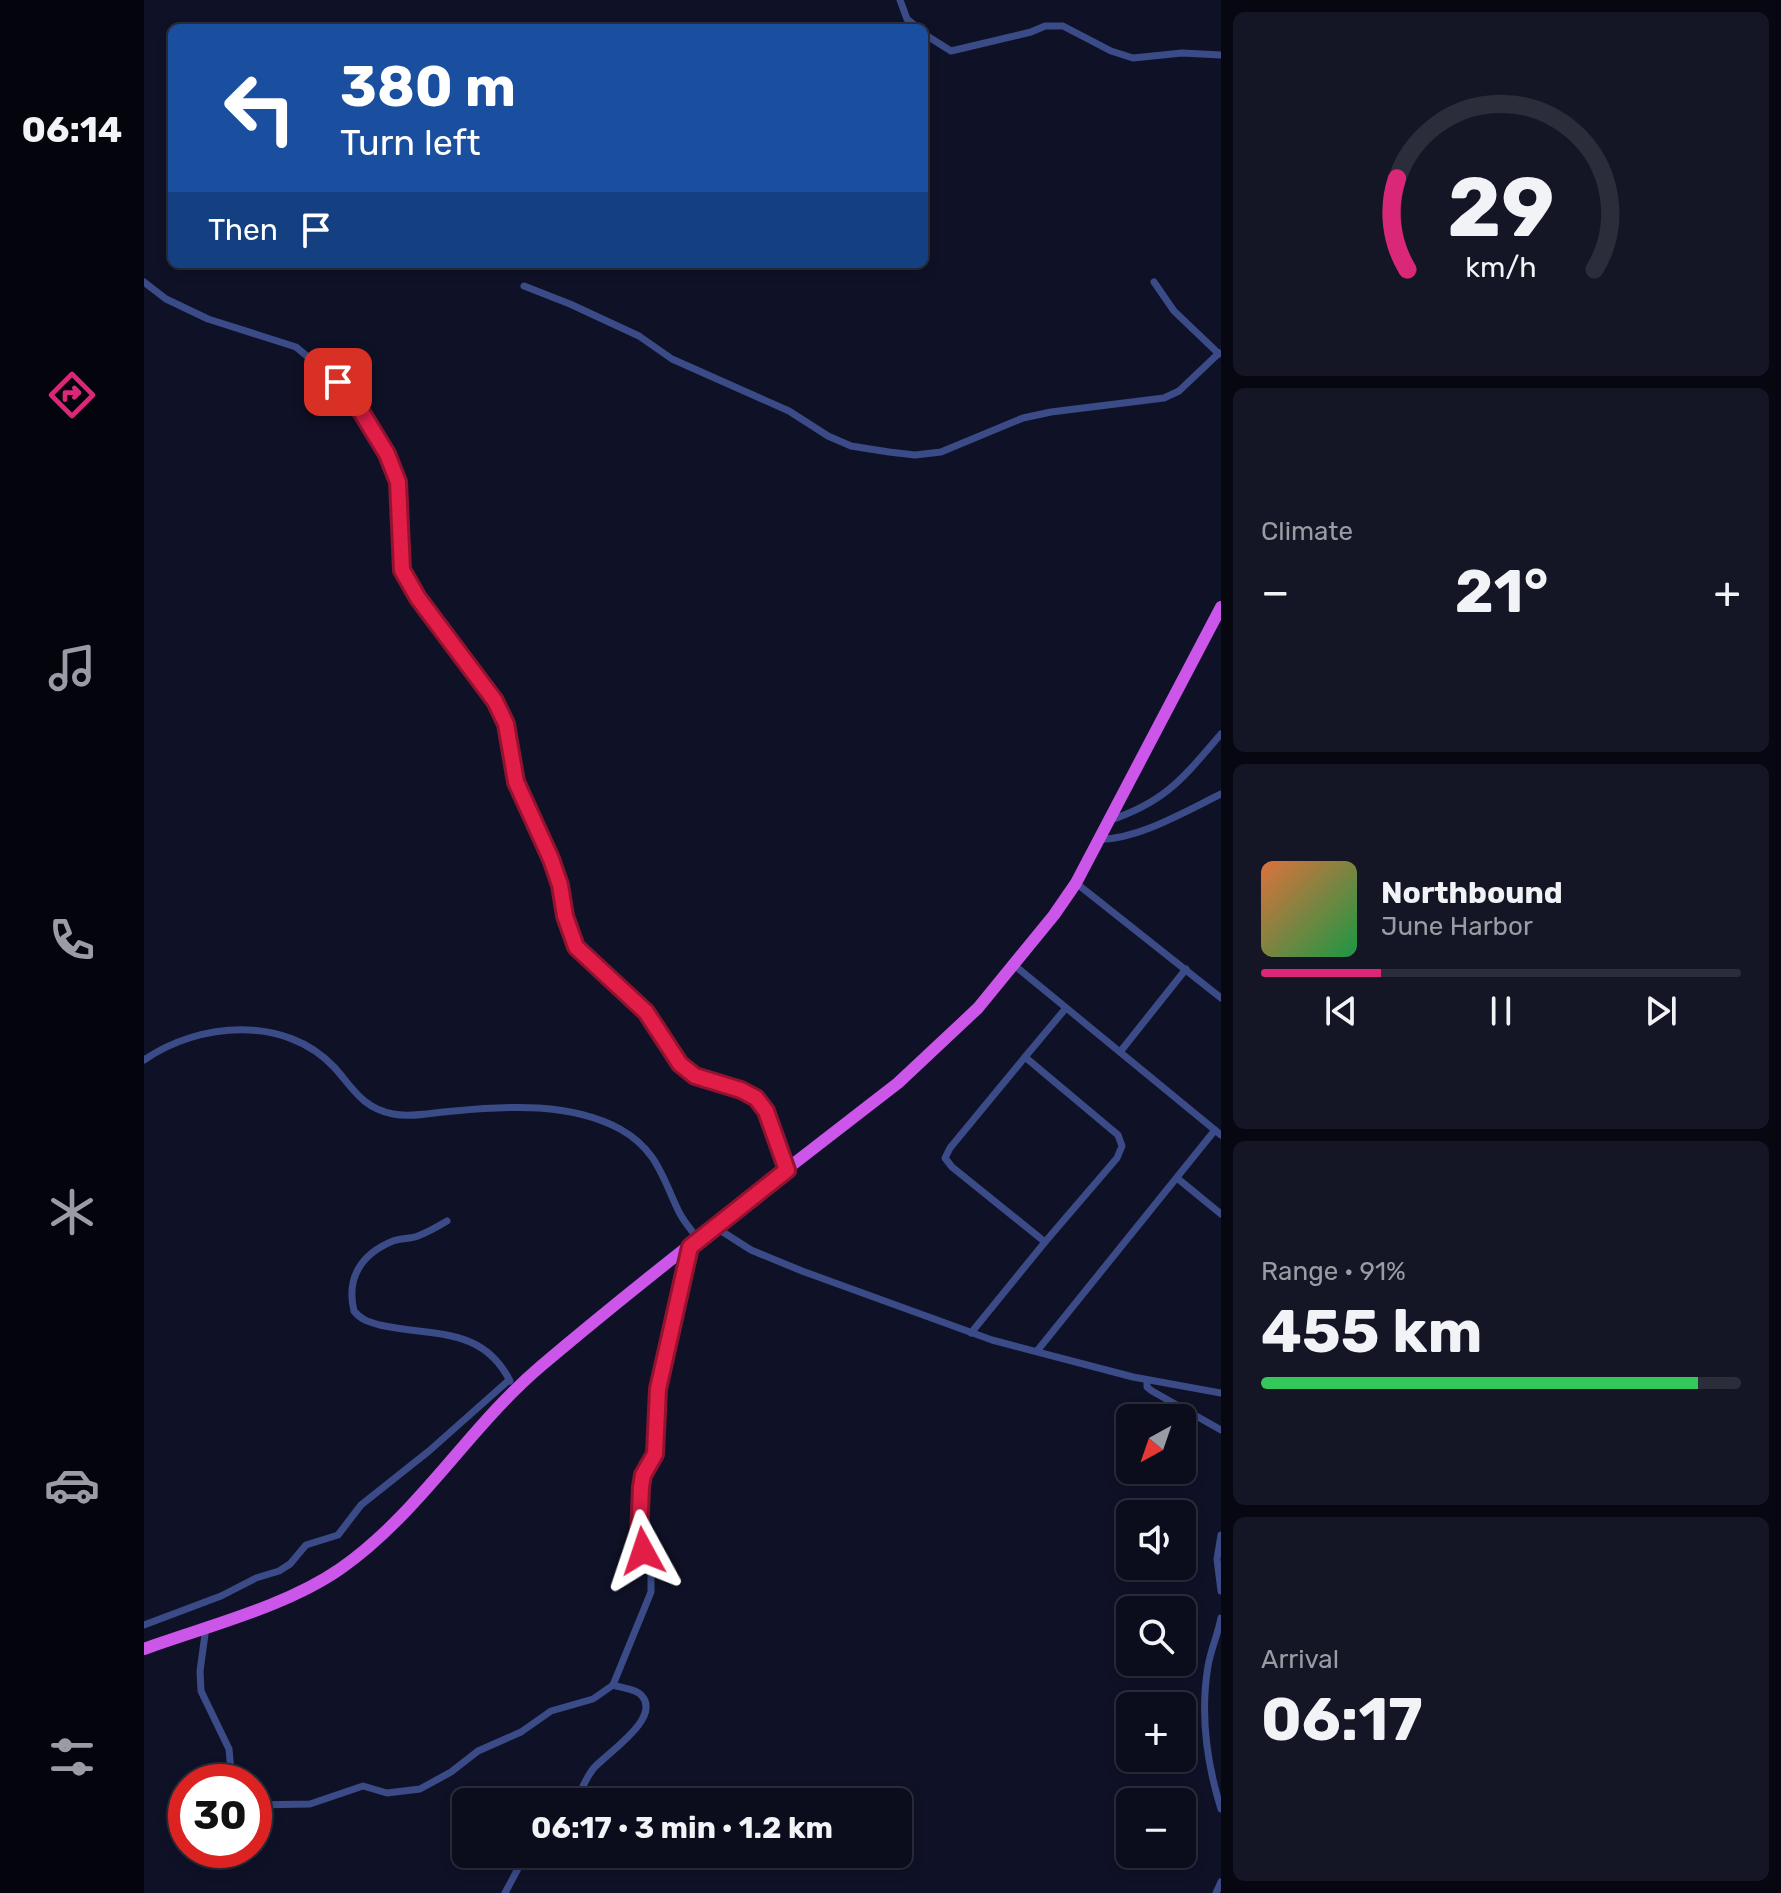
<!DOCTYPE html>
<html lang="en">
<head>
<meta charset="utf-8">
<style>
  :root { --surface:#0b0d1d; --page:#141626; --text:#f1f3f6; --muted:#9a9ca4; --line:#2b2d3b; --accent:#db2777 }
  body { margin:0; font-family:Rubik,sans-serif; background:var(--page); color:var(--text); height:100vh; display:flex; flex-direction:column; font-size:30px; white-space:nowrap }
  * { box-sizing:border-box; margin:0 }
  p { font-size:26px; color:var(--muted) }
  .icon { flex:none; width:44px; height:44px; fill:none; stroke:currentColor; stroke-width:2; stroke-linecap:round; stroke-linejoin:round }
  .map { position:relative; flex:1; overflow:hidden }
  .sheet { display:flex; flex-direction:column; gap:12px; padding:12px; background:#060710; width:560px }
  .sheet>* { flex:none }
  .banner { position:absolute; left:24px; top:24px; width:760px; height:244px; border-radius:12px; box-shadow:0 4px 12px #0003,0 0 0 2px var(--line); background:#1a4fa0; color:#fff; overflow:hidden }
  .needle { width:52px; rotate:220deg }
  .buttons { position:absolute; left:972px; top:1404px; display:grid; gap:16px }
  .buttons a { display:grid; place-items:center; width:80px; height:80px; border-radius:12px; background:var(--surface); box-shadow:0 4px 12px #0003,0 0 0 2px var(--line); font-size:40px }
  .speed { position:absolute; left:24px; top:1764px; display:flex; gap:16px; font-size:40px; font-weight:700; text-align:center }
  .speed>* { display:grid; place-content:center; width:104px; height:104px; border-radius:50%; background:var(--surface); box-shadow:0 4px 12px #0003,0 0 0 2px var(--line); line-height:1 }
  .speed .limit { border:12px solid #d22; background:#fff; color:#111 }
  .pin { position:absolute; display:grid; place-items:center; width:68px; height:68px; color:#fff; margin:-34px; border-radius:16px; box-shadow:0 4px 12px #0006 }
  .me { position:absolute; width:88px; margin:-44px; rotate:355deg; stroke-linejoin:round; filter:drop-shadow(0 0 6px #0008) }
  .turn { display:flex; align-items:center; gap:28px; height:168px; padding:0 40px; font-size:36px }
  .turn .icon { width:104px; height:104px; stroke-width:2.5 }
  .turn b { display:block; font-size:56px; line-height:68px }
  .then { display:flex; align-items:center; height:76px; padding:0 40px; background:#0003; gap:16px; font-size:30px }
  .big { font-size:60px; font-weight:700; line-height:1.1 }
  .sheet .widget { flex:1; display:flex; flex-direction:column; justify-content:center; gap:12px; min-width:0; padding:0 28px; border-radius:12px; background:var(--page) }
  .sheet .dial { align-items:center; gap:0 }
  .dial svg { height:208px; overflow:visible; fill:none; stroke:var(--line); stroke-width:7; stroke-linecap:round; text-anchor:middle }
  .dial text { fill:var(--text); stroke:none }
  .song { display:flex; align-items:center; gap:24px }
  .cover { width:96px; height:96px; border-radius:12px; background:linear-gradient(135deg,hsl(20 70% 55%),hsl(140 70% 35%)) }
  .played { height:8px; border-radius:4px; background:linear-gradient(90deg,var(--accent) 25%,var(--line) 25%) }
  .keys { display:flex; justify-content:space-around; direction:ltr }
  .heat { display:flex; justify-content:space-between; align-items:center; font-size:44px; direction:ltr }
  .charge { height:12px; border-radius:6px; background:linear-gradient(90deg,#34c759 91%,var(--line) 0) }
  .trip { position:absolute; left:308px; top:1788px; width:460px; height:80px; border-radius:12px; background:var(--surface); box-shadow:0 4px 12px #0003,0 0 0 2px var(--line); font-weight:700; line-height:80px; text-align:center }
  main { display:flex; flex:1; min-height:0 }
  .tabs { display:flex; flex-direction:column; width:144px; justify-content:space-around; align-items:center; background:#04050c; color:var(--muted) }
  .tabs .icon { width:56px; height:56px }
  .tabs .current { color:var(--accent) }
  .tabs b { font-size:36px; color:var(--text) }
  .map>svg:first-child { display:block }
  .lines { fill:none; stroke-linecap:round; stroke-linejoin:round }
  .minor { stroke:#3a4b87; stroke-width:7 }
  .trunk { stroke:#cb56e9; stroke-width:12 }
  .route-casing { stroke:#92132f; stroke-width:20 }
  .route { stroke:#e11d48; stroke-width:14 }
</style>
</head>
<body>
<main>
<nav class="tabs">
<b>06:14</b>
<svg class="icon current" aria-label="directions" viewBox="0 0 24 24"><path d="M12 3l9 9-9 9-9-9zM9 14v-3h6M13 9l2 2-2 2"/></svg>
<svg class="icon" aria-label="music" viewBox="0 0 24 24"><path d="M9 18V5l10-2v13"/><circle cx="6" cy="18" r="3"/><circle cx="16" cy="16" r="3"/></svg>
<svg class="icon" aria-label="phone" viewBox="0 0 24 24"><path d="M5 4h4l2 5-3 2q2 4 5 5l2-3 5 2v4C11 20 4 13 5 4z"/></svg>
<svg class="icon" aria-label="climate" viewBox="0 0 24 24"><path d="M12 3v18M4 7l16 10M4 17L20 7"/></svg>
<svg class="icon" aria-label="car" viewBox="0 0 24 24"><path d="M5 17H2v-5l4-1 3-4h7l3 4 3 1v5h-3M9 17h6M6 11h13"/><circle cx="7" cy="17" r="2"/><circle cx="17" cy="17" r="2"/></svg>
<svg class="icon" aria-label="filters" viewBox="0 0 24 24"><path d="M4 7h16M4 17h16"/><circle cx="9" cy="7" r="2"/><circle cx="15" cy="17" r="2"/></svg>
</nav>
<div class="map">
<svg width="1077" height="1893" viewBox="0 0 1077 1893">
  <rect width="100%" height="100%" fill="#0f1127"/>
  <g class="lines">
    <!-- minor -->
    <g class="minor">
      <polyline points="756,0 763,19 774,28"/>
      <polyline points="780,34 807,51 887,32 901,26 919,26 967,51 989,58 1038,53 1077,55"/>
      <polyline points="0,282 22,299 64,319 152,347 194,382 218,413 243,454 254,482 258,570 274,598 351,701 362,724 372,782 407,859 416,885 421,916 432,947 502,1012 536,1064 551,1076 597,1090 612,1098 622,1111 643,1170"/>
      <polyline points="1010,282 1030,311 1075,354"/>
      <polyline points="380,286 426,304 495,336 528,359 645,411 684,436 707,446 745,452 771,455 797,452 879,418 907,412 1020,398 1035,391 1075,353"/>
      <path d="M 964,821 C 1022,802 1039,778 1077,734"/>
      <path d="M 955,839 C 993,840 1042,811 1077,794"/>
      <polyline points="932,883 1077,998"/>
      <polyline points="870,965 1077,1135"/>
      <polyline points="976,1052 1042,969"/>
      <polygon points="881,1057 974,1135 978,1146 973,1158 901,1242 808,1167 801,1158 806,1148"/>
      <polyline points="881,1057 922,1008"/>
      <path d="M 0,1060 C 55,1022 141,1015 190,1067 C 209,1088 218,1108 249,1114 C 268,1118 291,1112 310,1111 C 364,1106 426,1102 476,1129 C 512,1149 518,1176 534,1210 C 539,1221 548,1231 555,1240"/>
      <polyline points="1033,1178 1077,1214"/>
      <path d="M 303,1221 C 293,1227 284,1232 274,1236 C 266,1239 257,1238 249,1241 C 217,1254 202,1278 210,1311 C 217,1320 225,1322 236,1325 C 287,1337 338,1325 366,1381"/>
      <polyline points="571,1227 607,1250 658,1271 848,1340 989,1377 1077,1393"/>
      <polyline points="827,1333 901,1242"/>
      <polyline points="893,1351 1071,1130"/>
      <polyline points="1003,1380 1003,1387 1008,1391 1077,1430"/>
      <polyline points="1077,1535 1073,1559 1077,1591"/>
      <path d="M 1077,1618 C 1074,1634 1067,1649 1064,1666 C 1056,1714 1063,1764 1077,1809"/>
      <polyline points="0,1625 77,1596 112,1578 135,1571 146,1564 162,1545 194,1535 217,1505 285,1451 365,1380"/>
      <polyline points="62,1627 56,1671 57,1691 85,1749 88,1782"/>
      <path d="M 431,1802 C 437,1791 442,1778 449,1769 C 460,1755 518,1719 498,1696 C 493,1689 477,1688 469,1685"/>
      <polyline points="110,1805 166,1804 219,1786 243,1793 276,1789 307,1772 334,1751 377,1732 407,1711 449,1699 469,1685 507,1592 507,1573 495,1536 497,1487 499,1475 511,1454 514,1389 546,1247"/>
      <polyline points="361,1893 378,1861 386,1854"/>
      <polyline points="1072,1893 1077,1882"/>
    </g>
    <!-- trunk -->
    <path class="trunk" d="M 0,1649 C 63,1626 141,1607 196,1569 C 275,1514 324,1428 397,1366 C 513,1268 634,1176 754,1083 L 834,1008 L 910,915 L 932,883 L 1077,607"/>
  </g>
  <g class="lines">
    <!-- route casing -->
    <g class="route-casing">
      <polyline id="route" points="194,382 218,413 243,454 254,482 258,570 274,598 351,701 362,724 372,782 407,859 416,885 421,916 432,947 502,1012 536,1064 551,1076 597,1090 612,1098 622,1111 643,1170 546,1247 514,1389 511,1454 499,1475 497,1487 495,1536 499,1551"/>
    </g>
    <!-- route -->
    <use href="#route" class="route"/>
  </g>
</svg>
<div class="buttons">
<a><svg class="needle" viewBox="-14 -14 28 28"><path d="M0-13l5 13h-10z" fill="#e53935"/><path d="M0 13l5-13h-10z" fill="#9a9ca4"/></svg></a>
<a><svg class="icon" aria-label="sound" viewBox="0 0 24 24"><path d="M4 9h4l5-4v14l-5-4H4zM17 9q2 3 0 6"/></svg></a>
<a><svg class="icon" aria-label="search" viewBox="0 0 24 24"><circle cx="10" cy="10" r="6"/><path d="M15 15l6 6"/></svg></a>
<a>+</a>
<a>−</a>
</div>
<div class="speed"><div class="limit">30</div></div>
<div class="pin" style="left:194px;top:382px;background:#d93025"><svg class="icon" aria-label="arrive" viewBox="0 0 24 24"><path d="M6 21V4h12l-3 4 3 4H6"/></svg></div>
<svg class="me" style="left:499px;top:1551px" viewBox="-20 -20 40 40"><path d="M0-17L14 15 0 8-14 15z" fill="#e11d48" stroke="#fff" stroke-width="4"/></svg>
<div class="trip">06:17 · 3 min · 1.2 km</div>
<div class="banner">
<div class="turn"><svg class="icon" aria-label="left" viewBox="0 0 24 24"><path d="M17 20v-9H6M10 6l-5 5 5 5"/></svg><div><b>380 m</b>Turn left</div></div>
<div class="then">Then<svg class="icon" aria-label="arrive" viewBox="0 0 24 24"><path d="M6 21V4h12l-3 4 3 4H6"/></svg></div>
</div>
</div>
<section class="sheet">
<div class="widget dial"><svg viewBox="0 0 100 80">
<path d="M14 69A42 42 0 1 1 86 69"/>
<path d="M14 69A42 42 0 0 1 10 34" stroke="#db2777"/>
<text x="50" y="56" font-size="32" font-weight="700">29</text>
<text x="50" y="72" font-size="11">km/h</text>
</svg></div>
<div class="widget"><p>Climate</p>
<div class="heat"><a>−</a><b class="big">21°</b><a>+</a></div>
</div>
<div class="widget">
<div class="song"><i class="cover"></i><div><b>Northbound</b><p>June Harbor</p></div></div>
<div class="played"></div>
<div class="keys"><svg class="icon" aria-label="previous" viewBox="0 0 24 24"><path d="M18 5L8 12l10 7zM5 5v14"/></svg><svg class="icon" aria-label="pause" viewBox="0 0 24 24"><path d="M8 5v14M16 5v14"/></svg><svg class="icon" aria-label="next" viewBox="0 0 24 24"><path d="M6 5l10 7-10 7zM19 5v14"/></svg></div>
</div>
<div class="widget"><p>Range · 91%</p><b class="big">455 km</b><div class="charge"></div></div>
<div class="widget"><p>Arrival</p><b class="big">06:17</b></div>
</section>
</main>
</body>
</html>
